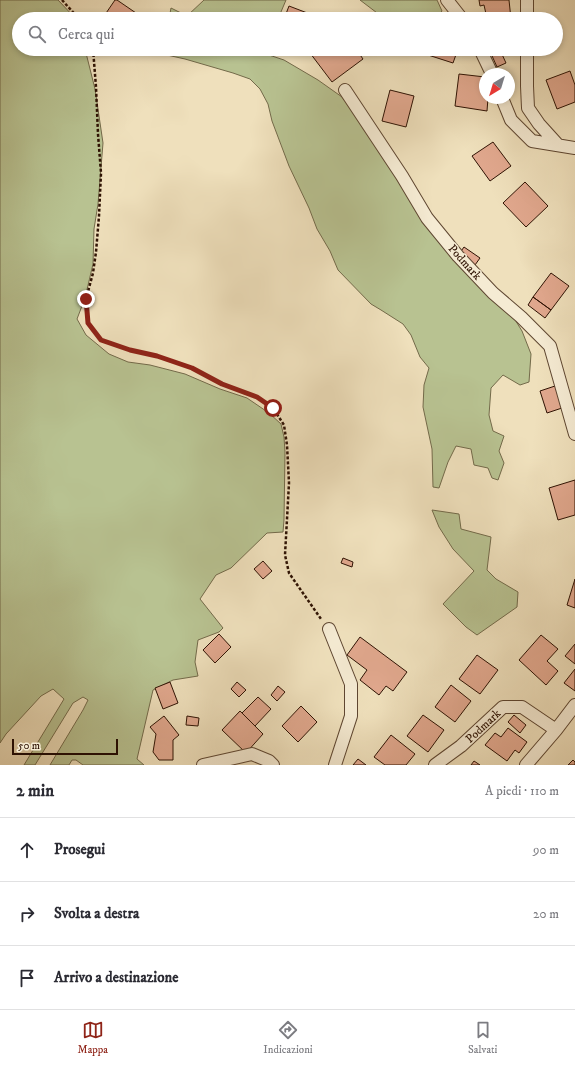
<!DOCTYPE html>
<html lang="it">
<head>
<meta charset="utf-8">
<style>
  :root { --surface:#fff; --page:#f7f7f7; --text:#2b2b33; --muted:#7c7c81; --line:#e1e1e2; --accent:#8f2418 }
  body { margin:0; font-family:"IM FELL DW Pica",serif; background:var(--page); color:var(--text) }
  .compass { position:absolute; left:479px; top:68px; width:36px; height:36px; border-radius:50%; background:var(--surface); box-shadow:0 2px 6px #0003; rotate:218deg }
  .scale { position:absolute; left:12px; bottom:10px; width:106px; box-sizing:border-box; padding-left:4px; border:2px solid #2e1203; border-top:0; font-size:11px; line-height:14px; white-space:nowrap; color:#2e1203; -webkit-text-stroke:3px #f5ebd3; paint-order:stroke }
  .stop { position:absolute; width:12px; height:12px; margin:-9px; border:3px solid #8f2418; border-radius:50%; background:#fff }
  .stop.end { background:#8f2418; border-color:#fff; box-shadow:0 1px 4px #0008 }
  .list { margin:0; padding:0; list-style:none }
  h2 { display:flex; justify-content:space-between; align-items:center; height:52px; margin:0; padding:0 16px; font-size:17px }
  h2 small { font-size:13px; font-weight:400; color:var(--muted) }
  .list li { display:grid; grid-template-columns:26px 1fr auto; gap:12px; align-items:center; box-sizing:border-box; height:64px; padding:0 16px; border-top:1px solid var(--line) }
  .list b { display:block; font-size:15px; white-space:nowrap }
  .list em { font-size:13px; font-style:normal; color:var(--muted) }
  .icon { flex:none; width:22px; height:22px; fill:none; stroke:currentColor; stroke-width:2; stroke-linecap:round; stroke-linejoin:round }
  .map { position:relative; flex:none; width:575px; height:765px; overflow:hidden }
  .search { position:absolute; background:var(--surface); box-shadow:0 2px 6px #0003; left:12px; right:12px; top:12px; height:44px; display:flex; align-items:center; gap:10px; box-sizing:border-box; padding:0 14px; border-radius:22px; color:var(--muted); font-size:15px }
  .sheet { height:244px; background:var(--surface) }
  nav { display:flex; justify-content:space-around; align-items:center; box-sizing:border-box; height:56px; border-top:1px solid var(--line); background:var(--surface); font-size:11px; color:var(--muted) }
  nav a { display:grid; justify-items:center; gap:2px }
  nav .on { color:var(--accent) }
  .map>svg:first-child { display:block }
</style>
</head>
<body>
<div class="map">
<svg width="575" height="765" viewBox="0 0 575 765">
  <rect width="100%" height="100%" fill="#efe0bc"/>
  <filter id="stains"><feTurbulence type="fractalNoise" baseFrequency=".005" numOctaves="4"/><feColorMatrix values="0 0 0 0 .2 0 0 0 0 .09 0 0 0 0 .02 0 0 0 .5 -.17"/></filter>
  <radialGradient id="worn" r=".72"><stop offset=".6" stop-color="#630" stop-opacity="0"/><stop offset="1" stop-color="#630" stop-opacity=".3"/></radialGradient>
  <path fill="#b8c291" stroke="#736a4a" d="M0 0H58L76 19H19V49H85L95 89 103 143 98 204 94 229 93 264 85 298 77 319 86 335 109 354 128 362 150 365 185 374 220 389 247 398 269 413 281 424 284 437 285 452 284 520 283 532 267 533 231 568 216 575 200 599 223 628 219 632 198 640 195 662 198 676 173 680 153 690 137 759 144 765H83L76 760H72L69 765H50L83 710 88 700 83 697 73 703 35 765H24L64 699 53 689 41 696 6 734 0 743Z
    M204 0H286L278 19H169L171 8 187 16Z
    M360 0H437L442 11 435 19H385Z
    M140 49H251L284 60 318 80 342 97 368 129 390 165 509 310 522 331 531 354 529 382 520 385 503 375 491 388 489 415 493 431 504 436 499 451 504 463 498 480 492 478 488 468 474 465 471 449 456 446 448 462 439 488 433 487 432 449 423 407 424 385 429 368 420 357 411 335 403 324 381 310 371 304 338 270 330 251 317 229 309 208 289 166 272 121 268 104 260 89 250 79 233 73 185 59Z
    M432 510 459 514 461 529 491 537 487 570 496 579 518 592 517 607 477 635 466 627 443 604 474 571 453 549 439 527Z"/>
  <path fill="#e1a88e" stroke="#2e1203" d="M115 0H117L136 13 132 19H102Z
    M479 0H509L511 19H484V14H486L484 5 480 6Z
    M289 6 323 19H284Z
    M307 49H356L363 59 332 82Z
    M427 49H458L453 63 425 54Z
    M489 49H509L500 50 506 63 497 67Z
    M570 71 575 85V102L557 109 546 80Z
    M459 74 485 77V98H488L487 111 455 106Z
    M390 90 414 96 406 127 382 121Z
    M493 142 511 166 490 181 472 156Z
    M525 182 548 206 526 227 503 203Z
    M464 247 480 258 475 265 459 254Z
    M551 273 569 286 551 310 533 297Z
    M533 297 551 310 545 318 528 305Z
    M555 386 562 408 547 413 540 391Z
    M575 480V515L558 520 549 488Z
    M343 558 353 562 352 567 341 563Z
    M263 561 272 571 263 579 254 569Z
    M575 579V608L567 605Z
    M219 634 231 647 215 663 203 650Z
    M541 635 558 649 547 661 558 671 546 685 519 660Z
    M360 637 407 672 393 691 386 686 379 695 360 680 367 670 347 655Z
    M575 644V664L565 656Z
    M477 655 498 670 480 694 459 679Z
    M575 669V691L564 683Z
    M170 682 178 703 163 709 155 688Z
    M237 682 246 690 239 697 231 689Z
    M451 685 471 701 455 722 435 707Z
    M278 686 285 692 277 701 271 695Z
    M258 697 271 709 255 726 242 713Z
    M301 706 317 722 298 742 282 726Z
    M240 711 263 734 246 753 222 730Z
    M423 715 444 730 428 752 407 736Z
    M514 715 526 725 520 733 508 722Z
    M164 716 179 735 173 740V760H159L153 752 156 734 150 727Z
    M187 716 199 718 198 726 186 725Z
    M508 728 527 742 519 753 515 750 507 761 485 745 495 733 501 737Z
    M391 735 415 754 406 765H385L374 757Z
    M358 759 366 765H353Z
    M573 760 575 762V765H568Z
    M474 761 480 765H471Z"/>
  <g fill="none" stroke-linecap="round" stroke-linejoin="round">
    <defs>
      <path id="minor" d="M447 0 462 19
        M527 0V19
        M480 49 492 74
        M527 49V86L528 108 539 124 558 145
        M345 90 402 176 427 218 458 256 493 293 521 317 550 346 575 434
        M502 98 511 120 532 141 575 148
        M329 629 351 684V716L335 765
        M556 730 575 705
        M203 765 252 754 269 761 273 765
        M435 765 461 746 503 707H522L556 730 526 765"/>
    </defs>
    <use href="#minor" stroke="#5e4631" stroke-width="14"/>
    <path stroke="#2e1203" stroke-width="2.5" stroke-dasharray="3 2" stroke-linecap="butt" d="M62 0 79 19
      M93 49 96 87 98 134 101 173 99 216 96 252 93 273 86 299 88 323 101 340 130 350 157 356 192 368 223 384 257 397 273 408 284 425 287 445 289 483 285 555 289 573 321 619"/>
    <use href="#minor" stroke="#f5ebd3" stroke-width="12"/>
  </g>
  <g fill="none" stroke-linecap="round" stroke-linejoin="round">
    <path stroke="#8f2418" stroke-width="5" d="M86 299 88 323 101 340 130 350 157 356 192 368 222 384 257 397 273 408"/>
  </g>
  <g text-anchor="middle" stroke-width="3" stroke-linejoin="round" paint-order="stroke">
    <g font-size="12" fill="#2e1203" stroke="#f5ebd3">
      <text transform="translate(465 262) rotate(48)" y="4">Podmark</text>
      <text transform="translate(483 726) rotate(-43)" y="4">Podmark</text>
    </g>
  </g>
  <rect width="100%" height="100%" filter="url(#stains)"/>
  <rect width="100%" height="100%" fill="url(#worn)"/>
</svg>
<svg class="compass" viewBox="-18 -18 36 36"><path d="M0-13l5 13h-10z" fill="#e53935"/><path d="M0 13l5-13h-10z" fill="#7c7c81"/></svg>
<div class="scale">50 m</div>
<div class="stop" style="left:273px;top:408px"></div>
<div class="stop end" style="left:86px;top:299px"></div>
<div class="search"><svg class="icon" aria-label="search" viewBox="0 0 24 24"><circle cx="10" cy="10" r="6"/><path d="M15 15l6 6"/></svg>Cerca qui</div>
</div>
<section class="sheet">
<h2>2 min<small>A piedi · 110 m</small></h2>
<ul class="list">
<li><svg class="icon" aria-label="ahead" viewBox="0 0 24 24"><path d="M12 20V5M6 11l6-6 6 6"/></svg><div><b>Prosegui</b></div><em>90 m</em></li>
<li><svg class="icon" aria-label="right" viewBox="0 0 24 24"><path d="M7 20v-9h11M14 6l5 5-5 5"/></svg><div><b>Svolta a destra</b></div><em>20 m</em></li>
<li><svg class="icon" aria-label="arrive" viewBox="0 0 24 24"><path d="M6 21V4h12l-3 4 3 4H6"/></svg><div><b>Arrivo a destinazione</b></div></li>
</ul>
</section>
<nav>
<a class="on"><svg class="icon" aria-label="map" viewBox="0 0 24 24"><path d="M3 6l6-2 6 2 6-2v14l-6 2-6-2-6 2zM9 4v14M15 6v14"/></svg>Mappa</a>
<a><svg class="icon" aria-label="directions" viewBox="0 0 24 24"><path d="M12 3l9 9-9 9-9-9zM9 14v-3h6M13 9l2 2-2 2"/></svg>Indicazioni</a>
<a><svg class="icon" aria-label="saved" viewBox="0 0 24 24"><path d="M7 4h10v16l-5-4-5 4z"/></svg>Salvati</a>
</nav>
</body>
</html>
